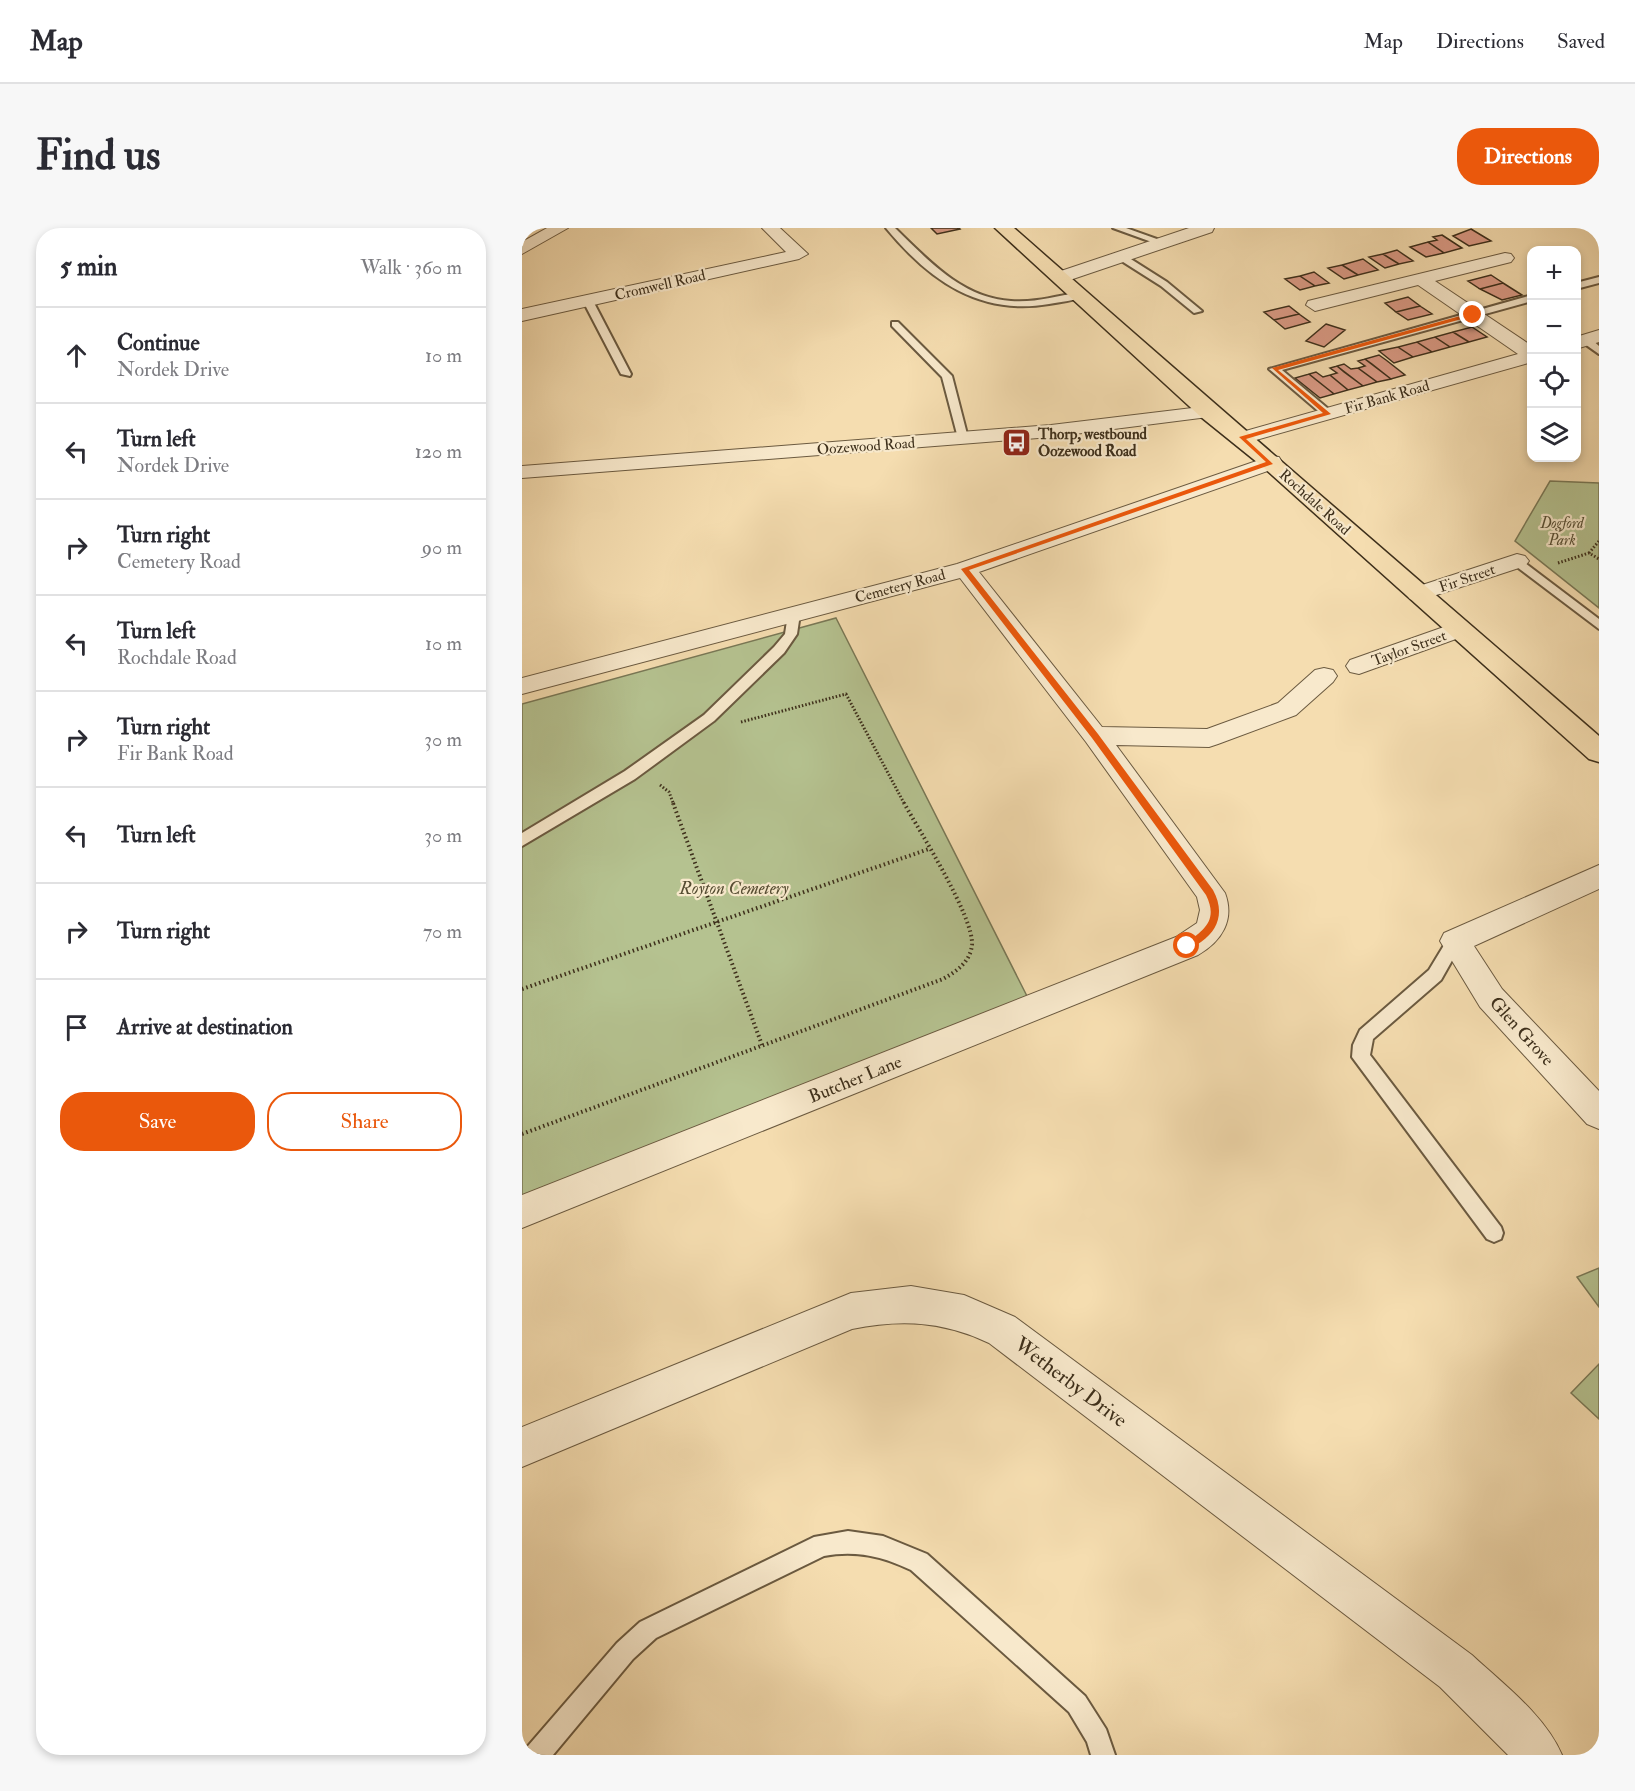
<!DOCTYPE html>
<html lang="en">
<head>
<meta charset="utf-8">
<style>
  :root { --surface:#fff; --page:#f7f7f7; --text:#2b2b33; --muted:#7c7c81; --line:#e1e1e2; --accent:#ea580c }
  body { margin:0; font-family:"IM FELL Double Pica",serif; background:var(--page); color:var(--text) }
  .controls { position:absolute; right:18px; top:18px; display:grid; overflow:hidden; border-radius:12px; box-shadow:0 3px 9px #0003 }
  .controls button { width:54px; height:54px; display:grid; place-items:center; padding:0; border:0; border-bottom:2px solid var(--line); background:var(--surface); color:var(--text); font:30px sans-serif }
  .stop { position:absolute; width:18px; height:18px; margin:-14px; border:4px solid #ea580c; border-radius:50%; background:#fff }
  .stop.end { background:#ea580c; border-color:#fff; box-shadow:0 2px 6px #0008 }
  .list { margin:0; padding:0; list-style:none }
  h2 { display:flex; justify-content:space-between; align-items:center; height:78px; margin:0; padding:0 24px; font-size:26px }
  h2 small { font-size:20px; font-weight:400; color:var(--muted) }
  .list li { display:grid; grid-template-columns:39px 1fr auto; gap:18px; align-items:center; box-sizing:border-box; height:96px; padding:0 24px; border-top:2px solid var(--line) }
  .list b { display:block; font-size:22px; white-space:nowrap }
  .list p { margin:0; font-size:20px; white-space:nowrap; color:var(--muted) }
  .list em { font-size:20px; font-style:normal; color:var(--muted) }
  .actions { display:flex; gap:12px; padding:18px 24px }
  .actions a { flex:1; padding:14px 0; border:2px solid var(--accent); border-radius:24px; text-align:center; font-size:21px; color:var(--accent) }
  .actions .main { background:var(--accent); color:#fff }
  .icon { flex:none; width:33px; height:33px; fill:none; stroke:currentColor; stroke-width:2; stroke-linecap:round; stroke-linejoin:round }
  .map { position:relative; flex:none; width:1077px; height:1527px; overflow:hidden; border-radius:24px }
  header { display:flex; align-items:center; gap:36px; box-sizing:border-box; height:84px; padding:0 30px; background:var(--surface); border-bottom:2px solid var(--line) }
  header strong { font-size:28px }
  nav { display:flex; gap:33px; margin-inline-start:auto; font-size:21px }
  .intro { display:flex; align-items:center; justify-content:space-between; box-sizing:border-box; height:144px; padding:0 36px }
  h1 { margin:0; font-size:42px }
  .button { padding:15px 27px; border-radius:24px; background:var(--accent); color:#fff; font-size:21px; font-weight:700 }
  main { display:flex; gap:36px; padding:0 36px }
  aside { flex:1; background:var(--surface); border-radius:24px; box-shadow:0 3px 9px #0003 }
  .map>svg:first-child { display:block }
</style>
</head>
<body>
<header>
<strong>Map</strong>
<nav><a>Map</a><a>Directions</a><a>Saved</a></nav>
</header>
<div class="intro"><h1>Find us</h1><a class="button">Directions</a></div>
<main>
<aside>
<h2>5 min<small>Walk · 360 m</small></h2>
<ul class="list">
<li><svg class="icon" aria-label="ahead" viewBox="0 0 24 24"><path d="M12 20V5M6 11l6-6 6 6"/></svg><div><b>Continue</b><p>Nordek Drive</p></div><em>10 m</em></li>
<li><svg class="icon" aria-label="left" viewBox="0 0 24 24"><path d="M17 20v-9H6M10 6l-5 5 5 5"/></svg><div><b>Turn left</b><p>Nordek Drive</p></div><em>120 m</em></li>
<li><svg class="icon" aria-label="right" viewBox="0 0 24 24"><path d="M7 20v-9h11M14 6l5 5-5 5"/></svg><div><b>Turn right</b><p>Cemetery Road</p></div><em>90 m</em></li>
<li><svg class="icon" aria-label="left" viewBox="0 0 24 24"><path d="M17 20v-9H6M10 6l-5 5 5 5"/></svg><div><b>Turn left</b><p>Rochdale Road</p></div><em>10 m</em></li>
<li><svg class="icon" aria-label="right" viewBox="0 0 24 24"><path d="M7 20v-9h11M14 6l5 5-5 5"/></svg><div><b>Turn right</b><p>Fir Bank Road</p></div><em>30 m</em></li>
<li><svg class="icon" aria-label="left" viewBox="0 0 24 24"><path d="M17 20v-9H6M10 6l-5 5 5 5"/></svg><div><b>Turn left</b></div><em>30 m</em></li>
<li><svg class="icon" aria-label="right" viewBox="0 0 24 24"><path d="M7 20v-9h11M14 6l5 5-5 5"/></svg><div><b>Turn right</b></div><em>70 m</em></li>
<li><svg class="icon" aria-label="arrive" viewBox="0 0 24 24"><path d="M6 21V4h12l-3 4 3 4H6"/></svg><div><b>Arrive at destination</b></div></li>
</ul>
<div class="actions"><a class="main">Save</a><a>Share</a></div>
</aside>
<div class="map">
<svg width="1077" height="1527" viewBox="0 0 1077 1527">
  <rect width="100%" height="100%" fill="#f5ddb0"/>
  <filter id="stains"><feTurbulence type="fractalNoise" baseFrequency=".00333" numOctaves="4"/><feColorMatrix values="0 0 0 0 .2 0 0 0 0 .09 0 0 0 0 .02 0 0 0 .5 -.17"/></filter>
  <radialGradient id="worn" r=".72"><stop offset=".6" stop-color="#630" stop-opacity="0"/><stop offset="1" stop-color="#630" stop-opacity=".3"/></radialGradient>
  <path fill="#b5c290" stroke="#797856" stroke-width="1.5" d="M1028 253 1077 255V380L993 313Z
    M314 390 508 774 0 972V476Z
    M1077 1040V1079L1055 1049Z
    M1077 1136V1191L1049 1165Z"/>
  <path fill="#da9a85" stroke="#3d2f1b" stroke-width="1.5" d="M409 0H437L438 1 415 6Z
    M949 1 969 13 947 18 931 8Z
    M920 7 940 20 922 25 906 14 915 12 911 9Z
    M906 14 922 25 904 29 888 19Z
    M875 22 891 33 877 36 861 26Z
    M861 26 877 36 863 40 847 29Z
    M841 31 856 42 836 47 820 37Z
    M820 37 836 47 822 51 806 40Z
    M792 44 807 55 793 58 778 48Z
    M969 47 981 55 958 61 946 53Z
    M778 48 793 58 778 62 763 51Z
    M981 55 1000 67 980 72 958 61Z
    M886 69 898 78 874 84 863 75Z
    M767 78 777 86 752 92 742 84Z
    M898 78 910 86 886 92 874 84Z
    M777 86 788 94 763 101 752 92Z
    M804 96 823 102 802 119 784 113Z
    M950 99 965 109 947 114 931 104Z
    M931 104 947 114 928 119 913 109Z
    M913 109 928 119 910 124 895 114Z
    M895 114 910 124 891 129 876 119Z
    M876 119 891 129 872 135 857 123Z
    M857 127 864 132 883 147 869 151 843 131Z
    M843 131 850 136 869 151 855 154 836 140 843 138 836 133Z
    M822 136 829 141 836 140 855 154 841 158 815 138Z
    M815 138 822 144 841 158 826 162 808 147 815 145 808 140Z
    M794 144 801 149 808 147 826 162 812 166 787 146Z
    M787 146 793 151 812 166 798 170 773 150Z"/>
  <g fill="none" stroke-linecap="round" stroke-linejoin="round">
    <defs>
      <path id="service" d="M364 0H373C406 32 440 70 489 73 512 75 535 68 558 64L563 67C554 73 538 74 527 76 457 88 407 52 364 0Z
        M591 0H604L646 15 638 17Z
        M598 28H604L645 54 680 83 672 85 639 58 598 32Z
        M1077 49V55L1054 61V55Z
        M1010 67V73L760 142 810 184V188H802L747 141Z
        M63 71 71 73 109 146 108 148 99 146 61 73Z
        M370 94H376L430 148 446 210 445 212 436 210 420 149 370 98Z
        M1060 110H1068L1077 118V126L1060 114Z
        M995 329 1077 391V401L991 336 989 333Z
        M272 382 278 386 275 406 262 425 192 493 113 551 0 618V605L103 543 182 487 252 419 263 406 266 386Z
        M933 707 941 713 919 752 851 811 848 827 979 999 981 1005 979 1011 972 1014 965 1011 830 829 831 817 838 802 907 742 927 709Z
        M326 1303 361 1308 405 1326 563 1468 584 1501 593 1527H569L565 1514 547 1484 389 1342C360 1328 333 1322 302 1328L134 1410 111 1431 31 1527H3L6 1518 95 1415 118 1394 292 1309Z"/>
      <path id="minor" d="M25 0H46L0 26V14Z
        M240 0H258L286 26 277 31 0 93V81L264 24Z
        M667 0H692L690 4 545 53 539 54 530 49 533 45Z
        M983 25 989 26 992 30 989 34 913 53 1010 118V134L727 214H713L710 210 713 206 996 126 896 57 793 83 784 77 786 73Z
        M1077 102V114L1054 121V109Z
        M687 178 694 180 697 184 694 188 529 209 0 250V238L529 197Z
        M749 228 757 229 760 234 757 239 457 344 580 499 685 501 756 475 793 442 802 440 811 442 815 448 811 454 774 487 696 516 687 519 594 517 703 665C713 692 700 713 676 727L0 1000V967L654 709 675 695 678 682 675 669 564 514 438 350 0 466V450L435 336Z
        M995 326 1003 328 1007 333 1003 338 896 373 888 371 884 366 888 361Z
        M936 394 945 397 948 402 945 407 837 446 828 444 824 438 828 432Z
        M1077 637V661L952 718 980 761 1077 863V901L1065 896 958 779 918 713 922 705Z
        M389 1058 442 1067 493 1089 950 1427C981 1456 1023 1487 1040 1527H986L918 1459 467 1115C421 1093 379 1091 330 1101L0 1239V1199L329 1065Z"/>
      <path id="primary" d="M473 0H492C686 171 882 339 1077 508V534L1067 531 741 239 679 189Z"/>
    </defs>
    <use href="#service" stroke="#6b5a40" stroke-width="4"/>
    <use href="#minor" stroke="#6b5a40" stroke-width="2"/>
    <use href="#primary" stroke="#3d2f1b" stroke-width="3"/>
    <path stroke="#3d2f1b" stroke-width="3" stroke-dasharray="1.5 2" stroke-linecap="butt" d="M1067 325 1077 313
      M1036 335 1067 325 1077 331
      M219 494 324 466 383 577
      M138 557 147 564 152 577"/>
    <path stroke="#3d2f1b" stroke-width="4" stroke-dasharray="1.5 3" stroke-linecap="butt" d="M151 575 240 817
      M0 761 407 621
      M0 906 421 751C435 743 448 734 450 717 452 689 398 604 382 575"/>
    <use href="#service" fill="#f8e9cc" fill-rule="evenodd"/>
    <use href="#minor" fill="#f8e9cc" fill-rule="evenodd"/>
    <use href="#primary" fill="#f5ddb0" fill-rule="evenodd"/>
  </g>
  <path fill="#ea580c" d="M949 85 954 87 756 142 809 186 724 211 751 236 447 342 576 506 691 662C702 682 698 701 679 714 673 718 669 722 662 721V716C681 703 697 693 684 667L570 510 439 341 744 234 717 209 801 185 750 140Z"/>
  <defs>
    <symbol id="bus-square" viewBox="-11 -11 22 22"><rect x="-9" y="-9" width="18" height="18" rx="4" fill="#8f2418" stroke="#f8e9cc"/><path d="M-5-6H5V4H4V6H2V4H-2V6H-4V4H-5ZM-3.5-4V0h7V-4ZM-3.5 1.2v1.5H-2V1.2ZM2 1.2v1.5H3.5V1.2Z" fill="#fff"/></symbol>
  </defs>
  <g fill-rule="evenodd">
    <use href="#bus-square" x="478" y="198" width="33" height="33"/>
  </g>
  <g text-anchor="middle" stroke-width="4.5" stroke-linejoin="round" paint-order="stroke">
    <g font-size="15" fill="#3d2f1b" stroke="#f8e9cc">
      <text transform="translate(138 57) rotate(-13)" y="5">Cromwell Road</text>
      <text transform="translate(865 169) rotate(-16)" y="5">Fir Bank Road</text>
      <text transform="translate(344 218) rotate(-4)" y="5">Oozewood Road</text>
      <text transform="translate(793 274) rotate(42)" y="5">Rochdale Road</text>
      <text transform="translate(945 350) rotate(-19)" y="5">Fir Street</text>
      <text transform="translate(378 358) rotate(-15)" y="5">Cemetery Road</text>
      <text transform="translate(887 420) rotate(-20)" y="5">Taylor Street</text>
    </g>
    <g font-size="15" font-weight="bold" fill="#3d2f1b" stroke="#f8e9cc" text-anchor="start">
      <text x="516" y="211">Thorp, westbound<tspan x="516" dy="17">Oozewood Road</tspan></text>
    </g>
    <g font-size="15" font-style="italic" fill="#554c32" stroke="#f8e9cc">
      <text x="1040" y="300">Dogford<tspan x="1040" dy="17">Park</tspan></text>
    </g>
    <g font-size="18" font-style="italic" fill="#554c32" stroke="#f8e9cc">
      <text x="212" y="666">Royton Cemetery</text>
    </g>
    <g font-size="18" fill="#3d2f1b" stroke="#f8e9cc">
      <text transform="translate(1000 803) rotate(48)" y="6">Glen Grove</text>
      <text transform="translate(333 851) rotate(-22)" y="6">Butcher Lane</text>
    </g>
    <g font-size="21" fill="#3d2f1b" stroke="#f8e9cc">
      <text transform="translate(549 1154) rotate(37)" y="7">Wetherby Drive</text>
    </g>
  </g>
  <rect width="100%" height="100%" filter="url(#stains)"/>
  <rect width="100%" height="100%" fill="url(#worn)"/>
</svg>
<div class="controls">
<button>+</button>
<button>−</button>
<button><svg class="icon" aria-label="locate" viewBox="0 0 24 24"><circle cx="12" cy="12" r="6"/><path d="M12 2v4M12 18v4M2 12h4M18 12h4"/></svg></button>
<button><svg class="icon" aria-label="layers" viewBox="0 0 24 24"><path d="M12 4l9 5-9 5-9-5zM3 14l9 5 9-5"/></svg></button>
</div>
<div class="stop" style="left:665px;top:718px"></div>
<div class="stop end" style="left:951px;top:87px"></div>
</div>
</main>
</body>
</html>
